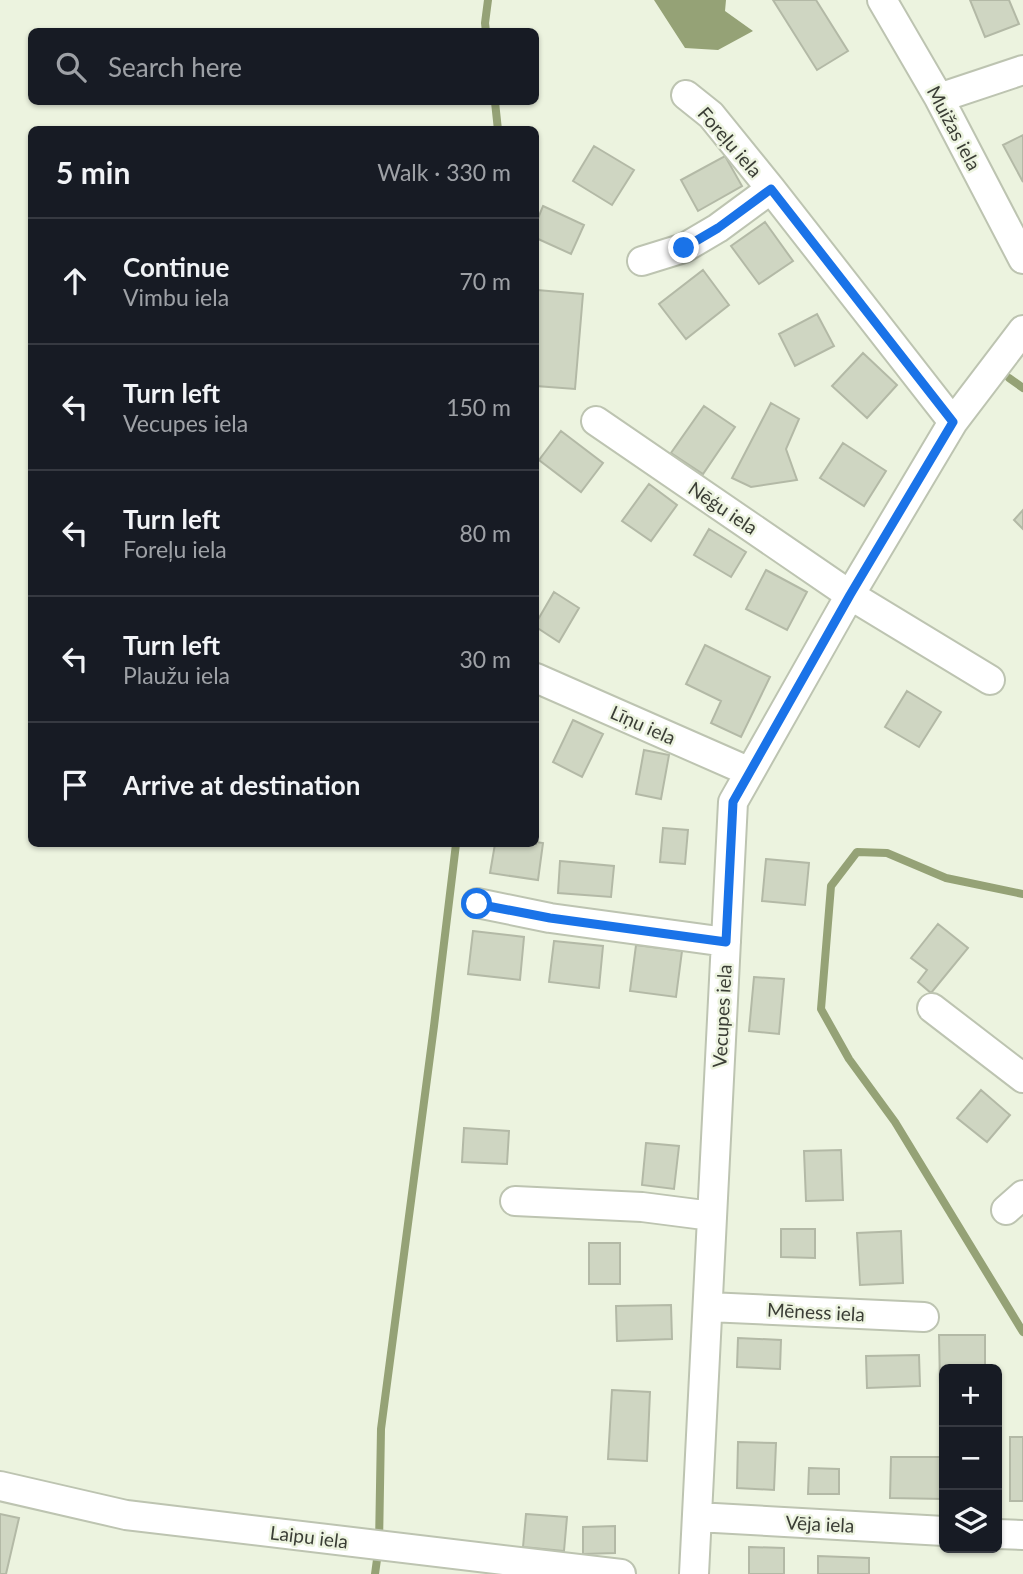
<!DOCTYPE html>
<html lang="en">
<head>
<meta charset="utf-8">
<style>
  :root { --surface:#171b24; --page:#242831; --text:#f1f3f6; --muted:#9ea1a6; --line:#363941 }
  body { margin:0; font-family:Lato,sans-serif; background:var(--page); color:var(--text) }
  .controls { position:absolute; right:21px; bottom:21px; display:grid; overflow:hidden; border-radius:10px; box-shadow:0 2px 5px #0004 }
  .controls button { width:63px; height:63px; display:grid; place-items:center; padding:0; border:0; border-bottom:2px solid var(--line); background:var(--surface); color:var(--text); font:35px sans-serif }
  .stop { position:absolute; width:21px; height:21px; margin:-16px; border:5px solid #1a73e8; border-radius:50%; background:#fff }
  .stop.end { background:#1a73e8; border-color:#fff; box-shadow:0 2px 7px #0008 }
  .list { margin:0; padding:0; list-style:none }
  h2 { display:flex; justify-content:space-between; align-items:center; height:91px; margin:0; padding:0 28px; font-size:30px }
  h2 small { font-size:23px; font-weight:400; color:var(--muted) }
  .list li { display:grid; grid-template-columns:46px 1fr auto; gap:21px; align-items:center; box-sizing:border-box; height:126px; padding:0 28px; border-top:2px solid var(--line) }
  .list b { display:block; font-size:26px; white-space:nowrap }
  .list p { margin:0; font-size:23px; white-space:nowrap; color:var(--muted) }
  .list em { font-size:23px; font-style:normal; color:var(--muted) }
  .icon { flex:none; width:38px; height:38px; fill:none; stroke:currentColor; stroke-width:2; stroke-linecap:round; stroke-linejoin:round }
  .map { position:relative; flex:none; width:1023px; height:1574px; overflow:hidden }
  .search { position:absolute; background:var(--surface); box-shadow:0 2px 5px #0004; left:28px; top:28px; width:511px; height:77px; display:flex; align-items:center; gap:18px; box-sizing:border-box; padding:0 24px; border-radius:10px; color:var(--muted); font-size:26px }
  .panel { position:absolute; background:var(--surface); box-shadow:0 2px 5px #0004; left:28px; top:126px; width:511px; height:721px; border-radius:10px }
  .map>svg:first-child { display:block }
</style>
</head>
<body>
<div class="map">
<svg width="1023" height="1574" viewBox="0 0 1023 1574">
  <rect width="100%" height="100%" fill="#ecf3df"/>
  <path fill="#95a276" d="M654 0H726L725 11 753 31 718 50 685 48Z"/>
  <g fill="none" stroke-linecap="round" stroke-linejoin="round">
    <path stroke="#95a276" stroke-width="8" d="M486 32 485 23 488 0
      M495 102 498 130
      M1009 378 1023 388
      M1023 894 946 878 887 853 857 852 831 886 821 1009 849 1059 895 1122 1023 1332
      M375 1574 379 1545 381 1429 434 1026 456 844"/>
  </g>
  <path fill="#cfd6c2" stroke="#b3b9a6" stroke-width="2" d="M773 0H816L848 51 817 70Z
    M970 0H1009L1019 24 985 37Z
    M1023 135V182L1003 145Z
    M594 146 634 170 612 205 573 181Z
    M725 156 742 186 698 211 681 180Z
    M543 206 584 225 571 254 536 238V223Z
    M765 222 793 261 759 284 731 246Z
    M703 270 729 305 686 339 659 304Z
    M537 290 583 294 575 389 536 386V307Z
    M817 314 834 346 795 366 779 334Z
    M863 353 897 385 867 418 832 386Z
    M771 403 799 419 786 449 797 480 751 487 732 478Z
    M704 406 735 427 703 474 671 453Z
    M561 431 603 463 581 492 539 460Z
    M843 443 886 471 864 506 820 478Z
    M649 484 677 505 651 541 622 521Z
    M1023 510V529L1014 520Z
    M709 529 746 552 731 577 694 555Z
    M766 570 807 592 787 630 746 609Z
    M554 592 579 608 559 642 536 627V623Z
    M705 645 770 677 741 737 711 723 721 701 686 684Z
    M907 691 941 712 919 747 885 727Z
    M573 720 603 734 582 777 553 762Z
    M644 750 669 755 661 799 636 794Z
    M663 828 688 830 685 864 660 862Z
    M536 842 543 843 538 880 490 873 495 844H536Z
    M766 859 809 863 805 905 762 901Z
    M560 861 614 866 611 897 558 893Z
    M938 924 968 948 931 993 918 982 927 970 911 958Z
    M473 931 524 937 520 980 468 974Z
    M554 941 603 946 599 988 549 982Z
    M636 945 682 951 676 997 630 991Z
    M754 977 784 979 779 1034 749 1031Z
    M981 1090 1010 1115 987 1142 957 1118Z
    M464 1128 509 1131 507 1164 462 1162Z
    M646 1143 679 1146 674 1189 642 1185Z
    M841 1150 843 1200 806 1201 804 1151Z
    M781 1229H815V1258L781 1257Z
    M901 1231 903 1283 860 1285 857 1233Z
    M589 1243H620V1284H589Z
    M671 1305 672 1339 617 1341 616 1306Z
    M939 1335H985V1369H944V1384H940Z
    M738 1338 781 1340 780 1369 737 1367Z
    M919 1355 920 1386 867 1388 866 1356Z
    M612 1390 650 1392 647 1461 608 1459Z
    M1010 1437H1023V1501H1010Z
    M738 1442 776 1443 774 1490 737 1488Z
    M891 1457H944V1499L890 1498Z
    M809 1468 839 1469V1494H808Z
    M0 1514 19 1518 6 1574H0Z
    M526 1514 567 1517 564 1551 523 1547Z
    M615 1526V1553L583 1554V1527Z
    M749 1547 784 1548V1574H749Z
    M818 1556 869 1558V1574H818Z"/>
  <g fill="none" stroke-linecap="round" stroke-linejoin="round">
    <defs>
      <path id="street" d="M882 0 939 98 1023 259
        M686 95 711 115 771 189 953 422
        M939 98 1023 70
        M642 261 684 248 718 228 771 189
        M596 421 850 595 990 680
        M536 678 750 772
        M477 903 550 918 726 942
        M932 1008 1023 1078
        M515 1201 642 1207 712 1216
        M1006 1210 1023 1195
        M708 1307 924 1317
        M0 1486 126 1515 621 1574
        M697 1517 944 1531
        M997 1534 1023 1535
        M694 1574 733 802 850 595 953 422 1023 330"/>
    </defs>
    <use href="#street" stroke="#bdc4b1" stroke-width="32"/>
    <use href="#street" stroke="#fff" stroke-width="28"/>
  </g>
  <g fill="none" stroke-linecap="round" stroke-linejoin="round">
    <path stroke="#1a73e8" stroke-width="9" d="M477 904 550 918 726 942 733 802 850 595 953 422 771 189 718 228 684 248"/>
  </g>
  <g text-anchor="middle" stroke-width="5" stroke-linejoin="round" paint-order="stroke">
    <g font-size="19" fill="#3a3d35" stroke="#ecf3df">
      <text transform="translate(954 128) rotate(62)" y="7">Muižas iela</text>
      <text transform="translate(730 142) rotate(49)" y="7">Foreļu iela</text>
      <text transform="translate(723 508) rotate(34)" y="7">Nēģu iela</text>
      <text transform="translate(643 725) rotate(24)" y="7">Līņu iela</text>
      <text transform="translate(722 1016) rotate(-87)" y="7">Vecupes iela</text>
      <text transform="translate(816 1312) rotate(3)" y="7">Mēness iela</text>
      <text transform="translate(820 1524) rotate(3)" y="7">Vēja iela</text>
      <text transform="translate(309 1537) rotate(7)" y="7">Laipu iela</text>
    </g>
  </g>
</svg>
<div class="controls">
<button>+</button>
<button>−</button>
<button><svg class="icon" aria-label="layers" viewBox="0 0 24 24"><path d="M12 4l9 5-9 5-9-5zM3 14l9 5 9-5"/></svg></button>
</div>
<div class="stop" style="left:477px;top:904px"></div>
<div class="stop end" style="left:684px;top:248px"></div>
<div class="search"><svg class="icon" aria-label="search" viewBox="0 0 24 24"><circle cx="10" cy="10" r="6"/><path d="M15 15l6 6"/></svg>Search here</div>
<section class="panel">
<h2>5 min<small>Walk · 330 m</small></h2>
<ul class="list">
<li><svg class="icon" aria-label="ahead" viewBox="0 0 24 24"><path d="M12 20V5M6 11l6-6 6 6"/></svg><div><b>Continue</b><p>Vimbu iela</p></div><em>70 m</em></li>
<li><svg class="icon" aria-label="left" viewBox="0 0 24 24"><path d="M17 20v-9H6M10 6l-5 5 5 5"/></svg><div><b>Turn left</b><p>Vecupes iela</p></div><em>150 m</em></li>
<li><svg class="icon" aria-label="left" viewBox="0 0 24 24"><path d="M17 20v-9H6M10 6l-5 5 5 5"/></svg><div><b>Turn left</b><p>Foreļu iela</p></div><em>80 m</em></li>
<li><svg class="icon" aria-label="left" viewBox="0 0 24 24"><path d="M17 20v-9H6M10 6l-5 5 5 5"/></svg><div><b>Turn left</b><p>Plaužu iela</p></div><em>30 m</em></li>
<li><svg class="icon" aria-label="arrive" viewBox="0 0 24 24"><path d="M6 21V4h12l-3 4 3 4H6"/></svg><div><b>Arrive at destination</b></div></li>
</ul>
</section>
</div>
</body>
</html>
